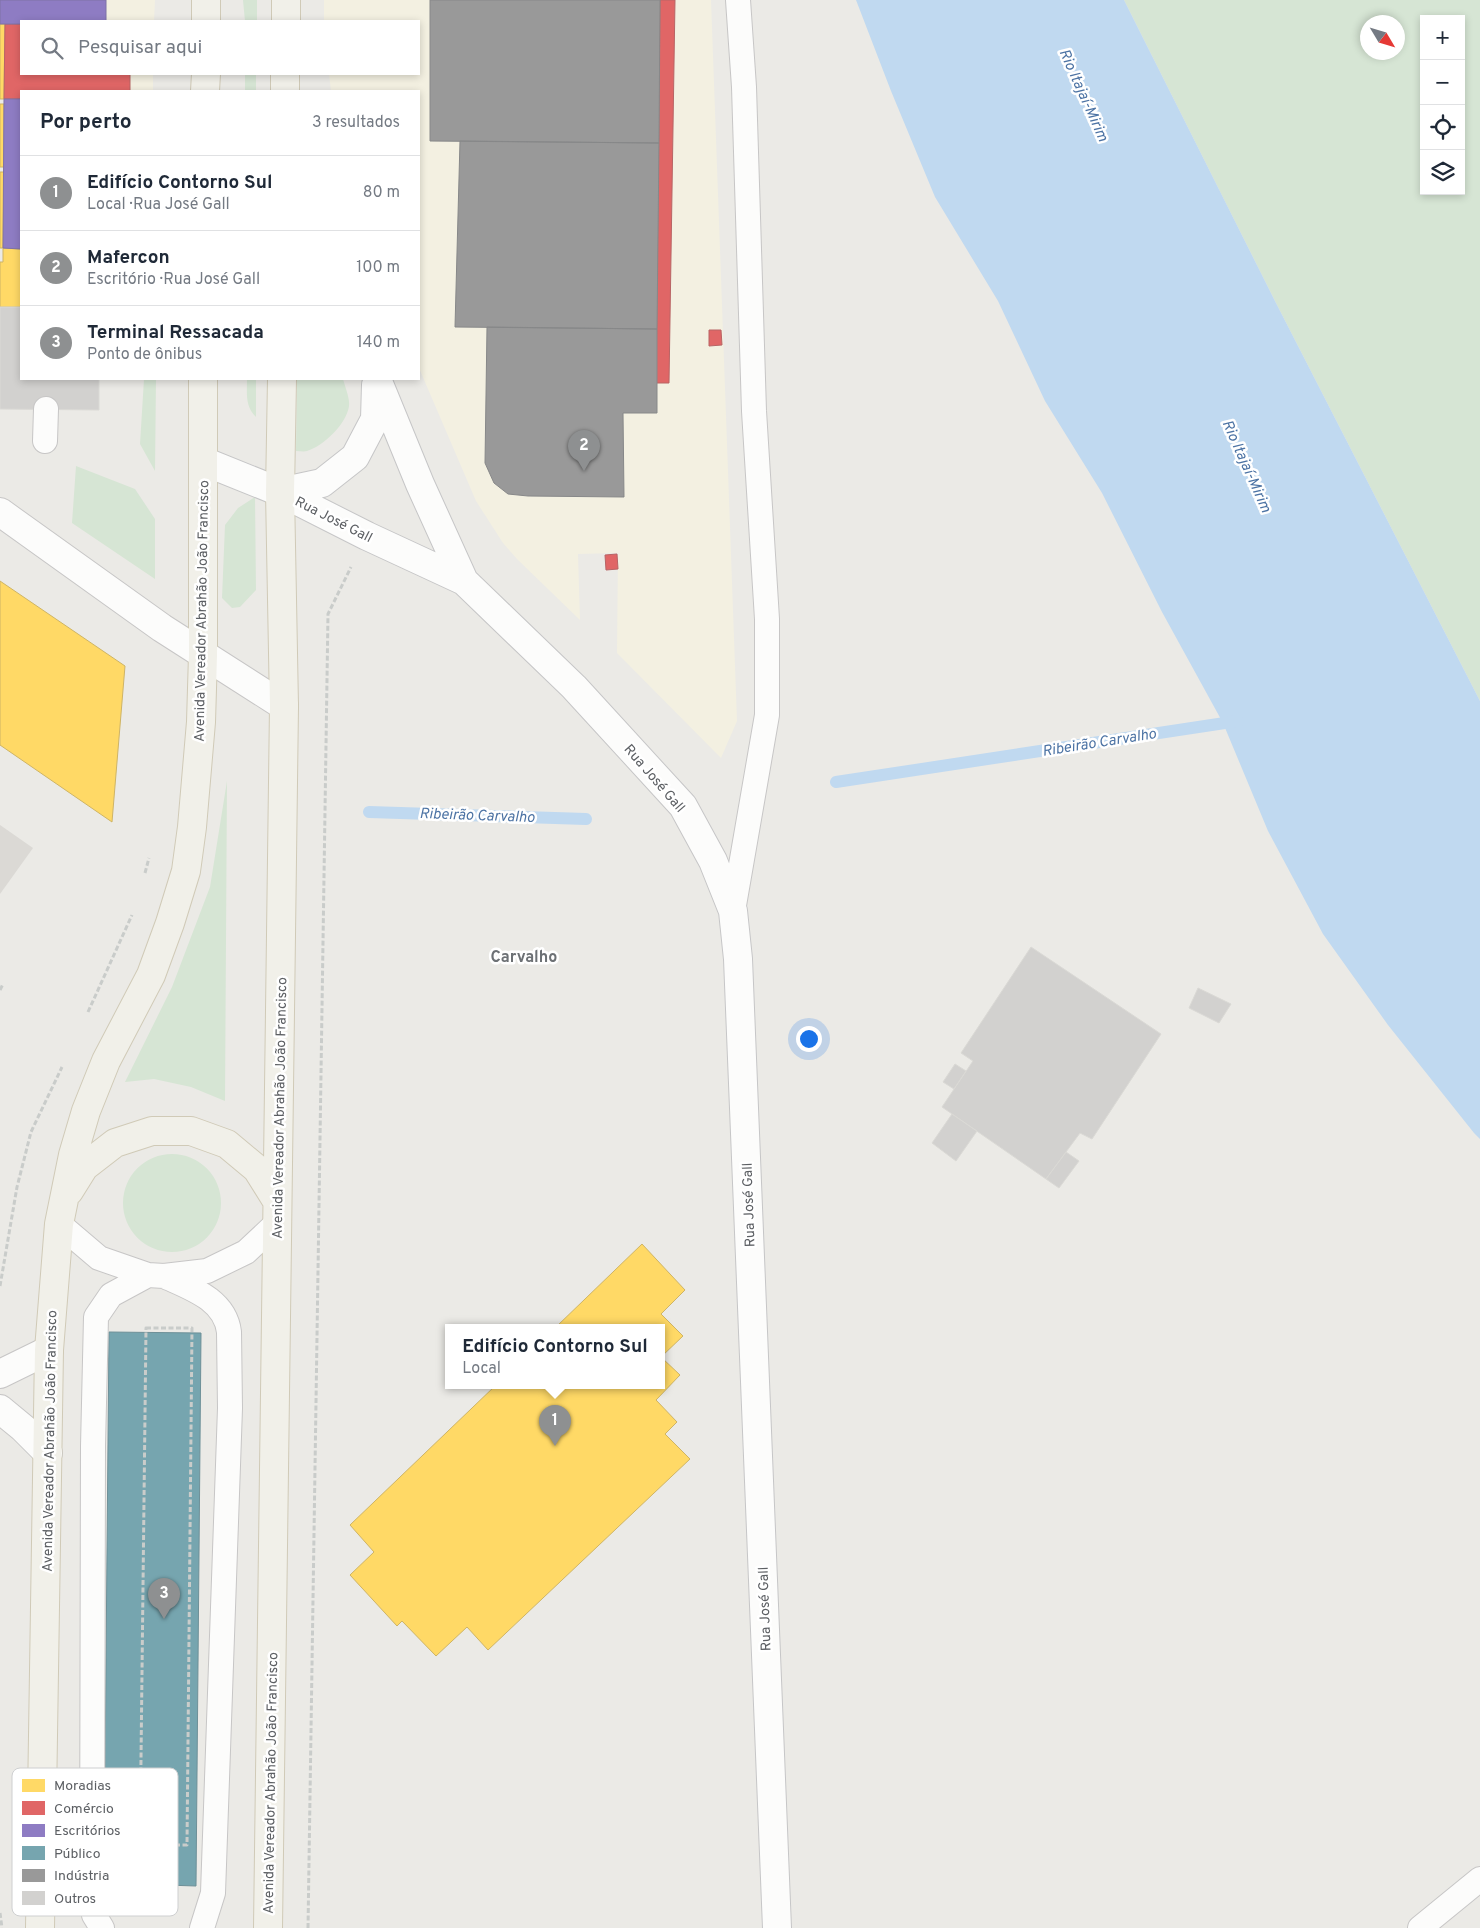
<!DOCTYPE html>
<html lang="pt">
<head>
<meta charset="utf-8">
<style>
  :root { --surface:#fff; --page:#f2f2f3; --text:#1f2937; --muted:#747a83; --line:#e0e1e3; --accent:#8e9091 }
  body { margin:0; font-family:Overpass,sans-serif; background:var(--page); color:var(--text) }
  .controls { position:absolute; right:15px; top:15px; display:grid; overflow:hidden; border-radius:0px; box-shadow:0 2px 8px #0003 }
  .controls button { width:45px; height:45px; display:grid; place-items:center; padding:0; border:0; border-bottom:1px solid var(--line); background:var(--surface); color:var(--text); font:25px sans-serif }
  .compass { position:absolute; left:1360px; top:15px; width:45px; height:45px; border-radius:50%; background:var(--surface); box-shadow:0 2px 8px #0003; rotate:128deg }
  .you { position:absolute; left:808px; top:1038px; width:18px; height:18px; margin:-12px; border:4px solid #fff; border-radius:50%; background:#1a73e8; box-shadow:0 0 0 8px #1a73e833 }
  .badge { display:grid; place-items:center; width:32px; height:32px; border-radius:50%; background:var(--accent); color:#fff; font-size:16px; font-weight:700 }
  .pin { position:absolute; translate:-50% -41px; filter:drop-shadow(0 1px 2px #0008) }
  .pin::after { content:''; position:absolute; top:26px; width:18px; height:15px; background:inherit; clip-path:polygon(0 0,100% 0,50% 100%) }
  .popup { position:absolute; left:445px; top:1324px; width:220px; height:65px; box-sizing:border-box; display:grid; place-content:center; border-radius:0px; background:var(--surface); filter:drop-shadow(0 1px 4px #0005); font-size:16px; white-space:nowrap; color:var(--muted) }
  .popup b { font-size:19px; color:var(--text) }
  .popup::after { content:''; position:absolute; left:50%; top:100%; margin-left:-10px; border:10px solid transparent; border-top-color:var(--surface) }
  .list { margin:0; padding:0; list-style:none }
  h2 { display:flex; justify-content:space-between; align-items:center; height:65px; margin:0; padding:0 20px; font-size:21px }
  h2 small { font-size:16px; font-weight:400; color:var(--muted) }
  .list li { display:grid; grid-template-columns:32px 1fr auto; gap:15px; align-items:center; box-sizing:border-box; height:75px; padding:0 20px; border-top:1px solid var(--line) }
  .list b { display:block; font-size:19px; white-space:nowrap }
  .list p { margin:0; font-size:16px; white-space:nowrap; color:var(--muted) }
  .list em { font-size:16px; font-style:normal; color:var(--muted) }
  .icon { flex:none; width:28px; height:28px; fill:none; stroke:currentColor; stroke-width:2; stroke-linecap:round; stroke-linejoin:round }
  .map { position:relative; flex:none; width:1480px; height:1928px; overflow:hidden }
  .search { position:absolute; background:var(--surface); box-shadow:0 2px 8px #0003; left:20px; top:20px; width:400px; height:55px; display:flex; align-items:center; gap:12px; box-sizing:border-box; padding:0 18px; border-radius:0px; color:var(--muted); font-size:19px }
  .panel { position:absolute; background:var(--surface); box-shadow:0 2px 8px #0003; left:20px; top:90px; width:400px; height:290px; border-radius:0px }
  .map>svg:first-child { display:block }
</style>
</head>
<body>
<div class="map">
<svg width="1480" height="1928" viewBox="0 0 1480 1928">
  <rect width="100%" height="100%" fill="#ebeae6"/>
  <path fill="#f3f0e1" d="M0 0H155L154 21H21V74H153V91H21V249L3 248 5 24Z
    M324 0H711L737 721 721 758 617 653 618 553 578 554 580 620 517 559 503 543 476 501 419 368V91H331L329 74H419V21H324Z"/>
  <path fill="#dbd9d5" d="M0 825 33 848 0 894Z"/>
  <path fill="#d6e5d4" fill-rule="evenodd" d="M243 0H257V21H245Z
    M1124 0H1480V701L1276 303ZM1424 19H1461V191H1424ZM1368 22H1398V52H1368Z
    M245 74H256V91H245Z
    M144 379H156L155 471 140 444Z
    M247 379H256V417C245 406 247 394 247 379Z
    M297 379H343C345 387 350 398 349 406 347 423 324 446 307 451 304 452 300 451 296 451Z
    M76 466 135 489 155 519V579L72 523Z
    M255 497 256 590 240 607 232 608 222 598 225 525 238 508Z
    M227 781 225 1101 191 1087 154 1079 125 1082 172 987 210 887Z
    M123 1203a49 49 0 1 1 98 0a49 49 0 1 1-98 0Z"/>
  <path fill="#c0d9f0" d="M856 0H1124L1276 303 1480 701V1139L1474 1133 1388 1025 1323 934 1268 831 1223 723 1162 612 1102 493 1045 401 998 301 935 197 891 91Z"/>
  <path fill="#ffd966" stroke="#ceb465" d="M0 24H5L4 99H0Z
    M0 104H4V167H0Z
    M0 172H4L3 248H0Z
    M3 248 21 249V307H0V262H3Z
    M0 581 125 666 112 822 0 745Z
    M642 1244 685 1290 661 1314 683 1336 661 1357V1327H556Z
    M661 1357 680 1375 656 1400 677 1422 665 1434 690 1459 488 1650 467 1627 436 1656 402 1621 397 1626 350 1575 374 1552 350 1525 496 1385H661Z"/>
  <path fill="#e06666" stroke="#b86465" d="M660 0H675L669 383H656Z
    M5 24H21V74H130V91H21V99H4Z
    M709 330H721L722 345 709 346Z
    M617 554 618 569 606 570 605 555Z"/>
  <path fill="#8e7cc3" stroke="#7f73a6" d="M0 0H106V21H21V24H0Z
    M4 99H21V249L3 248Z"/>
  <path fill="#76a5af" stroke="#6e9098" d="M109 1332 201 1333 196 1886 104 1883Z"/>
  <path fill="#999" stroke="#878889" d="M430 0H660L659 143 430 141Z
    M460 141 659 143 657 329 455 327Z
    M487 327 657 329V413H623L624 497 528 496 508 494 494 483 485 463Z"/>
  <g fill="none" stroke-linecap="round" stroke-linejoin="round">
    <path stroke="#c0d9f0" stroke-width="12" d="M836 782 1238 721
      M369 812 586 819"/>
  </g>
  <path fill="#d2d1cf" stroke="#dad9d5" d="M0 307H21V379H99V410L0 409Z
    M1031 947 1161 1034 1092 1139 1080 1133 1046 1179 942 1107 973 1061 961 1053Z
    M1198 988 1231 1004 1219 1023 1189 1008Z
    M955 1064 966 1071 954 1089 943 1082Z
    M952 1114 977 1131 956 1161 932 1143Z
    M1066 1152 1079 1161 1059 1188 1046 1179Z"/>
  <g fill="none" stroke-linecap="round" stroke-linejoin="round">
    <defs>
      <path id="lane" d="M45 441 46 409
        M733 911 767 715V619L754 411 744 87 738 0
        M59 1224 99 1258 148 1275 164 1276 207 1271 246 1252 278 1222
        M164 1276C190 1288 225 1299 229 1332L230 1408 213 1893 202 1928
        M102 1928 94 1915 92 1906 93 1446 96 1317 111 1295 148 1275
        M1420 1928 1480 1879"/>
      <path id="street" d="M0 512 162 628 284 706
        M0 1374 49 1350
        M0 1409 23 1428 48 1453"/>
      <path id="secondary" d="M377 379 420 484 464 581
        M203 461 280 492 367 536 464 581 574 687 683 806 713 861 733 911 738 959 777 1928
        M280 492 322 483 355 457 375 419 376 385"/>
      <path id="primary" d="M206 21V0
        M286 21V0
        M205 91 206 74
        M285 91V74
        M69 1191 84 1167 115 1143 152 1131H191L227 1144 257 1169 277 1201
        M40 1928 49 1350 59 1224 73 1155 86 1111 106 1061 151 975 170 923 186 871 192 827 201 722 203 655V379
        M268 1928 284 706 280 492 282 379"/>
    </defs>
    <use href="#lane" stroke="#c7c6c6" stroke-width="26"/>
    <use href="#street" stroke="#c7c6c6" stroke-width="30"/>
    <use href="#secondary" stroke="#c6c6c7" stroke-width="30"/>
    <use href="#primary" stroke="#d0cab7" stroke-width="30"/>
    <path stroke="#c9ccca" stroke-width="3" stroke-dasharray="5 2.5" stroke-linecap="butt" d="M145 873 149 858
      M0 990 3 984
      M88 1012 132 915
      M0 1286 17 1187 31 1132 62 1067
      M146 1328H192L187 1845H140Z
      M0 1913 2 1928
      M308 1928 328 614 351 567"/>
    <use href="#lane" stroke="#fcfcfb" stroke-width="24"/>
    <use href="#street" stroke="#fcfcfb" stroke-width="28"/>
    <use href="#secondary" stroke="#fcfcfb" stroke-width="28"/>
    <use href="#primary" stroke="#f1f0e9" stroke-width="28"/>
  </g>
  <g text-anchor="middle" stroke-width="5" stroke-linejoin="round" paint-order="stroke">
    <g font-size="14" fill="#5c5f63" stroke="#fff">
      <text transform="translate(334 519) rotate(27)" y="5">Rua José Gall</text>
      <text transform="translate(201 611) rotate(-89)" y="5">Avenida Vereador Abrahão João Francisco</text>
      <text transform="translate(655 778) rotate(49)" y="5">Rua José Gall</text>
      <text transform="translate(279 1108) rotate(-89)" y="5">Avenida Vereador Abrahão João Francisco</text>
      <text transform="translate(748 1205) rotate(-92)" y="5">Rua José Gall</text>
      <text transform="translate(49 1441) rotate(-89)" y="5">Avenida Vereador Abrahão João Francisco</text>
      <text transform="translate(764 1609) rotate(-92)" y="5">Rua José Gall</text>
      <text transform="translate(270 1783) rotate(-89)" y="5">Avenida Vereador Abrahão João Francisco</text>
    </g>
    <g font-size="15" font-style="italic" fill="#4c73a4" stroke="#fff">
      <text transform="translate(1084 95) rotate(66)" y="5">Rio Itajaí-Mirim</text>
      <text transform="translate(1247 466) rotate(66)" y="5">Rio Itajaí-Mirim</text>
      <text transform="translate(1099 742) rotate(-9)" y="5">Ribeirão Carvalho</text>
      <text transform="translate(477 815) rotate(2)" y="5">Ribeirão Carvalho</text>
    </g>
    <g font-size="16" font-weight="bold" fill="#6d7175" stroke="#fff">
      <text x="524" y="962">Carvalho</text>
    </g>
  </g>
  <rect x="12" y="1768" width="166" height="148" rx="8" fill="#fff" stroke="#cecfd0" stroke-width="1"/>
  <rect x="22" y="1779" width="23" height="13" fill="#ffd966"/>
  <rect x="22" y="1801" width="23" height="14" fill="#e06666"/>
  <rect x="22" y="1824" width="23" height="13" fill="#8e7cc3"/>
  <rect x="22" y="1846" width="23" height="14" fill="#76a5af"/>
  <rect x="22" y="1869" width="23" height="13" fill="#999"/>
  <rect x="22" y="1891" width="23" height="14" fill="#d2d1cf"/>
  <g font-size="14" fill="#5c5f63">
    <text x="54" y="1790">Moradias</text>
    <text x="54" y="1813">Comércio</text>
    <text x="54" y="1835">Escritórios</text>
    <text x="54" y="1858">Público</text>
    <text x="54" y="1880">Indústria</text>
    <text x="54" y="1903">Outros</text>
  </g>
</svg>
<div class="controls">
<button>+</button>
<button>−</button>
<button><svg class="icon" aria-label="locate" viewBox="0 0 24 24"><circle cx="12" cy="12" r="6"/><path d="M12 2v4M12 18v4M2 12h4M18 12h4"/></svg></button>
<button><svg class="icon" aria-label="layers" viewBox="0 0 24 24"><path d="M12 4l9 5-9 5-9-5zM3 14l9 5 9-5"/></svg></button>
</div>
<svg class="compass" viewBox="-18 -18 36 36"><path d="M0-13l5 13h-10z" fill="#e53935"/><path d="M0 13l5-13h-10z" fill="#747a83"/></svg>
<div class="you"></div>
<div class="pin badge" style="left:555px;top:1446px">1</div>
<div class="popup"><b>Edifício Contorno Sul</b>Local</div>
<div class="pin badge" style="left:584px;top:471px">2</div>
<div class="pin badge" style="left:164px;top:1619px">3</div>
<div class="search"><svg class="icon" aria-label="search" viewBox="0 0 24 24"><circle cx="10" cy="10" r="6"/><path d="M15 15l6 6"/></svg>Pesquisar aqui</div>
<section class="panel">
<h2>Por perto<small>3 resultados</small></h2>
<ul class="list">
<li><span class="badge">1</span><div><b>Edifício Contorno Sul</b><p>Local · Rua José Gall</p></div><em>80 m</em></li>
<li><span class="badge">2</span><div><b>Mafercon</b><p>Escritório · Rua José Gall</p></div><em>100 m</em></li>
<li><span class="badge">3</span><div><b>Terminal Ressacada</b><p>Ponto de ônibus</p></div><em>140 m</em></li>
</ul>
</section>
</div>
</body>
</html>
